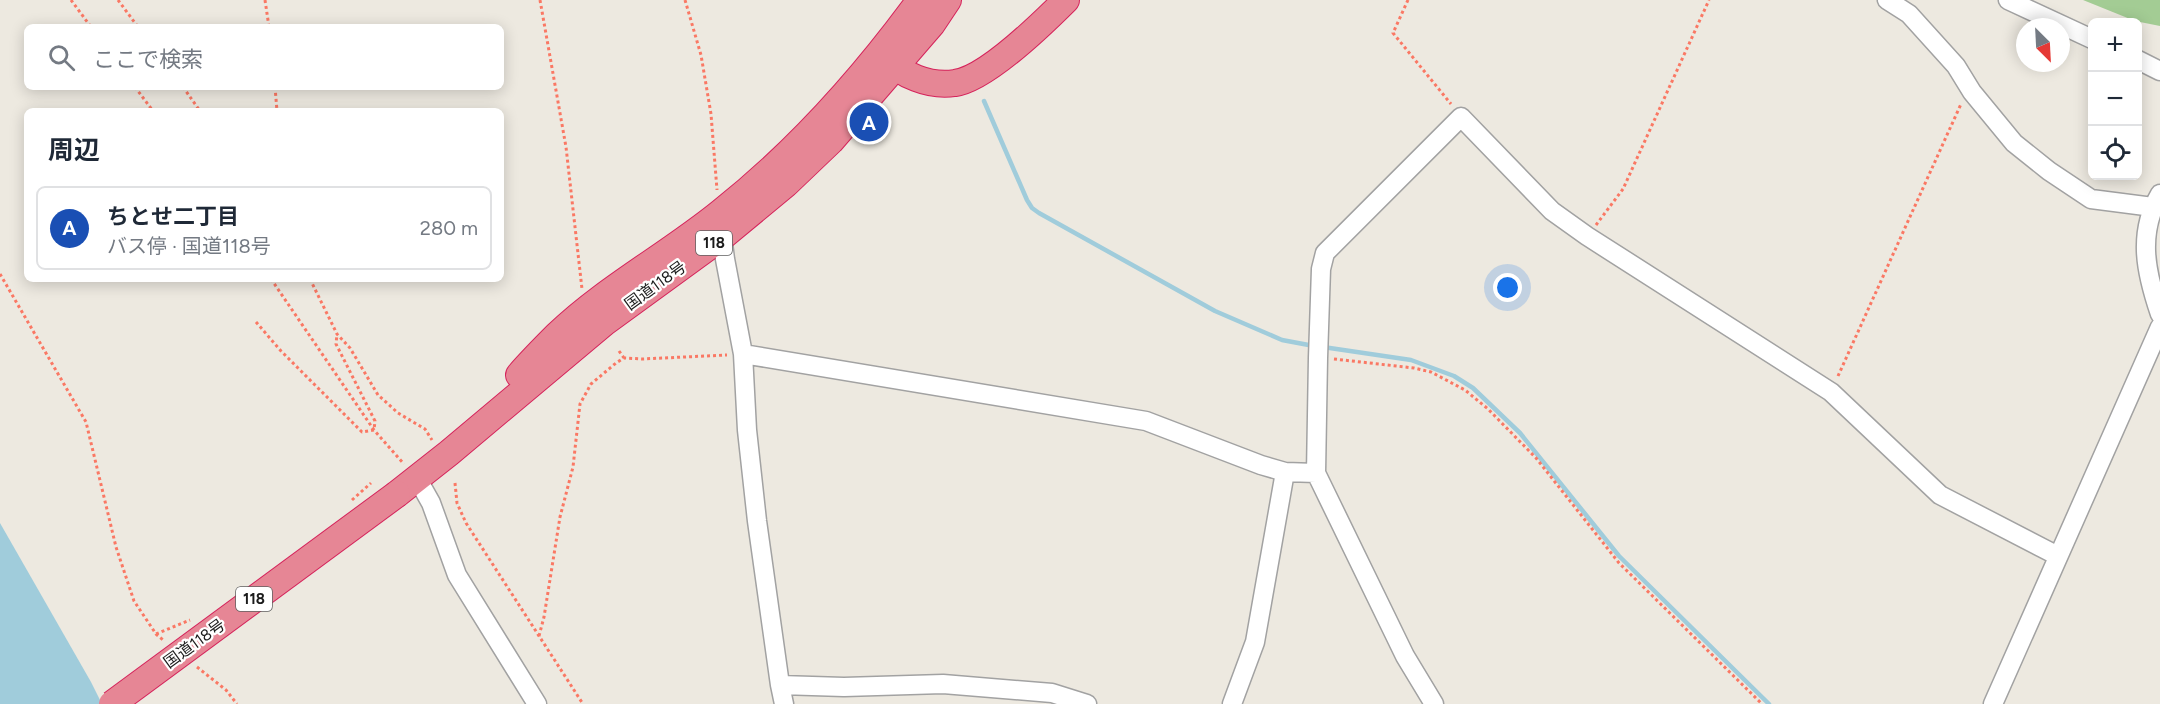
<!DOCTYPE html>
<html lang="ja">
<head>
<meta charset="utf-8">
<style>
  :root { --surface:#fff; --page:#f2f2f3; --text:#1f2937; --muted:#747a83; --line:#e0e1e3; --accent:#2563eb }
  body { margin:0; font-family:Figtree,"Noto Sans JP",sans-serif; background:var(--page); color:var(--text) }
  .controls { position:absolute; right:18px; top:18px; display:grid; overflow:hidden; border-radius:9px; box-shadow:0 3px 15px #0003 }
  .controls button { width:54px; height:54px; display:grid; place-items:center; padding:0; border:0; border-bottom:2px solid var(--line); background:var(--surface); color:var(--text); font:30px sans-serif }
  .compass { position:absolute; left:2016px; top:18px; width:54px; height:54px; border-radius:50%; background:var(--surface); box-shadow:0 3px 15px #0003; rotate:156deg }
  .you { position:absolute; left:1508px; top:288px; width:21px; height:21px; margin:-15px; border:4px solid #fff; border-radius:50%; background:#1a73e8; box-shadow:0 0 0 9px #1a73e833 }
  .badge { display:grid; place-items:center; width:39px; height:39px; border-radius:50%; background:var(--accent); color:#fff; font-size:20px; font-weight:700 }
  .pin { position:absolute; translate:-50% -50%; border:3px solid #fff; box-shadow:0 2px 6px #0006 }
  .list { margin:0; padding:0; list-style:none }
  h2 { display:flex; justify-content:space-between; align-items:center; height:78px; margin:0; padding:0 24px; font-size:26px }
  h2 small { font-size:20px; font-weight:400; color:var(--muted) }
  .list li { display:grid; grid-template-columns:39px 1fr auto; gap:18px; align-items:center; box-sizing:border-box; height:84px; margin:0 12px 12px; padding:0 12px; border:2px solid var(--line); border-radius:9px }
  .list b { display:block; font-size:22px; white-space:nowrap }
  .list p { margin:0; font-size:20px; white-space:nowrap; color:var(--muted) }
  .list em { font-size:20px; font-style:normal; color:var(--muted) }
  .icon { flex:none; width:33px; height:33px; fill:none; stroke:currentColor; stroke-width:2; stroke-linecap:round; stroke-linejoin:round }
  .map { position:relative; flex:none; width:2160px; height:704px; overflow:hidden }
  .search { position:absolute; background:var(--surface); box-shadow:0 3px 15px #0003; left:24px; top:24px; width:480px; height:66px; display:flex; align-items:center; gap:15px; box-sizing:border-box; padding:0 21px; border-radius:9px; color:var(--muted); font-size:22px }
  .panel { position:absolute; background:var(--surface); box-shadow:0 3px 15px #0003; left:24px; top:108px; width:480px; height:174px; border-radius:9px }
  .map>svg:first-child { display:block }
</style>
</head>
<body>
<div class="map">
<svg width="2160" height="704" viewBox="0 0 2160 704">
  <rect width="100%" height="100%" fill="#ede9e0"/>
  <path fill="#a3cc94" d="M2083 0H2160V26L2135 21Z"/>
  <path fill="#a0ccdb" d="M0 523 91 682 102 704H0Z"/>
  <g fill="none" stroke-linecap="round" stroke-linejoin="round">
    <path stroke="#a0ccdb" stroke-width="4.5" d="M984 101 1027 200 1032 208 1039 213 1215 311 1282 340 1314 346
      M1323 347 1411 360 1454 376 1473 388 1520 433 1619 556 1769 704"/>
    <defs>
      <path id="minor" d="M1887 0 1909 14 1956 66 1972 92 2014 143 2049 171 2091 199 2153 207
        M2008 0 2092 39
        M2138 60 2160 71
        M2160 194C2137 234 2146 273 2160 314
        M721 228 725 259 743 354 747 430 757 521 780 685 784 704
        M743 354 1146 421 1261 465 1285 472 1316 473
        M422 487 431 503 457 575 537 704
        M780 685 844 687 943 684 1052 693 1087 704
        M1232 704 1255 642 1285 472
        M1434 704 1405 656 1316 473 1318 358 1321 269 1325 253 1461 117 1552 211 1587 236 1831 392 1940 495 2058 556
        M1993 704 2160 327"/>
      <path id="highway" d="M884 57C902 75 929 87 955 83 986 79 1044 22 1066 0
        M519 375C531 361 544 348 557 335 606 288 668 255 721 212 797 152 863 78 920 0
        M397 494 449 453 604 323 722 237 786 184 831 141 932 24 948 0"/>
    </defs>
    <use href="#minor" stroke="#a2a2a2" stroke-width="21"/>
    <use href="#highway" stroke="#d5235b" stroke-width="28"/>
    <path stroke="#fa7864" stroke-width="3" stroke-dasharray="3 3" stroke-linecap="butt" d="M71 0 91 27
      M118 0 138 27
      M265 0 269 27
      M540 0 566 147 582 289
      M685 0 701 55 711 114 717 190
      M1408 0 1393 33 1451 104
      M135 87 153 111
      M183 87 200 111
      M275 87 277 111
      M1596 225 1623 189 1709 0
      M0 274 86 422 116 547 134 601 156 634 163 640
      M271 279 374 430 404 464
      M310 279 337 334 350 348 378 395 398 413 425 429 432 440
      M256 322 281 351 362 432 374 430 375 421 336 344 337 334
      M619 351 624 358
      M1334 359 1414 368 1431 372 1465 390 1488 409 1536 458 1619 563 1762 704
      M1838 376 1961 104
      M455 483 457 503 466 523 583 704
      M352 500 371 483
      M156 634 190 620
      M539 636 544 617 560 517 573 467 580 404 591 384 616 363 624 358 642 359 727 355
      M197 667 226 690 237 704"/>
    <use href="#minor" stroke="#fff" stroke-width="18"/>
    <use href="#highway" stroke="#e68695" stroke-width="26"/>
    <defs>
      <path id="highway-bridge" d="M112 704 397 494"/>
    </defs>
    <use href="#highway-bridge" stroke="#d5235b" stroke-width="28" stroke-linecap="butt"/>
    <use href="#highway-bridge" stroke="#e68695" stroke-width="26"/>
  </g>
  <g text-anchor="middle" stroke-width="4.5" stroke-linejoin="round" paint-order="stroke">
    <g fill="#fff" stroke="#5f5f5f" stroke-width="1.5">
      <rect x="696" y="231" width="36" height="24" rx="4.5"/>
      <rect x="236" y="587" width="36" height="24" rx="4.5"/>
    </g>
    <g font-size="15" font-weight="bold" fill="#1b1b1b">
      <text x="714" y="248">118</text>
      <text x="254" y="604">118</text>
    </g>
    <g font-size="16" fill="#1b1b1b" stroke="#fff">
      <text transform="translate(655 285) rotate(-36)" y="6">国道118号</text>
      <text transform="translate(194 643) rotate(-36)" y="6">国道118号</text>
    </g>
  </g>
</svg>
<div class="controls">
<button>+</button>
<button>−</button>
<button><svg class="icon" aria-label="locate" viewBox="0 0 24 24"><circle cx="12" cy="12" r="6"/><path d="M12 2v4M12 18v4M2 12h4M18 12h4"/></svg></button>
</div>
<svg class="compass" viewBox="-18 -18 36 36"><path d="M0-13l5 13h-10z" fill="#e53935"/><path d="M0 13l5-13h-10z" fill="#747a83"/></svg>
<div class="you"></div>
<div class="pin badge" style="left:869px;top:122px;background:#1a4fb4">A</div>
<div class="search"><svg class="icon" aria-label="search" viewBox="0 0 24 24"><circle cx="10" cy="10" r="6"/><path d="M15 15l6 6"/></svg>ここで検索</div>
<section class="panel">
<h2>周辺<small></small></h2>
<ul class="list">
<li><span class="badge" style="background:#1a4fb4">A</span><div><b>ちとせ二丁目</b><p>バス停 · 国道118号</p></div><em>280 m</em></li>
</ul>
</section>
</div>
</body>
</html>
